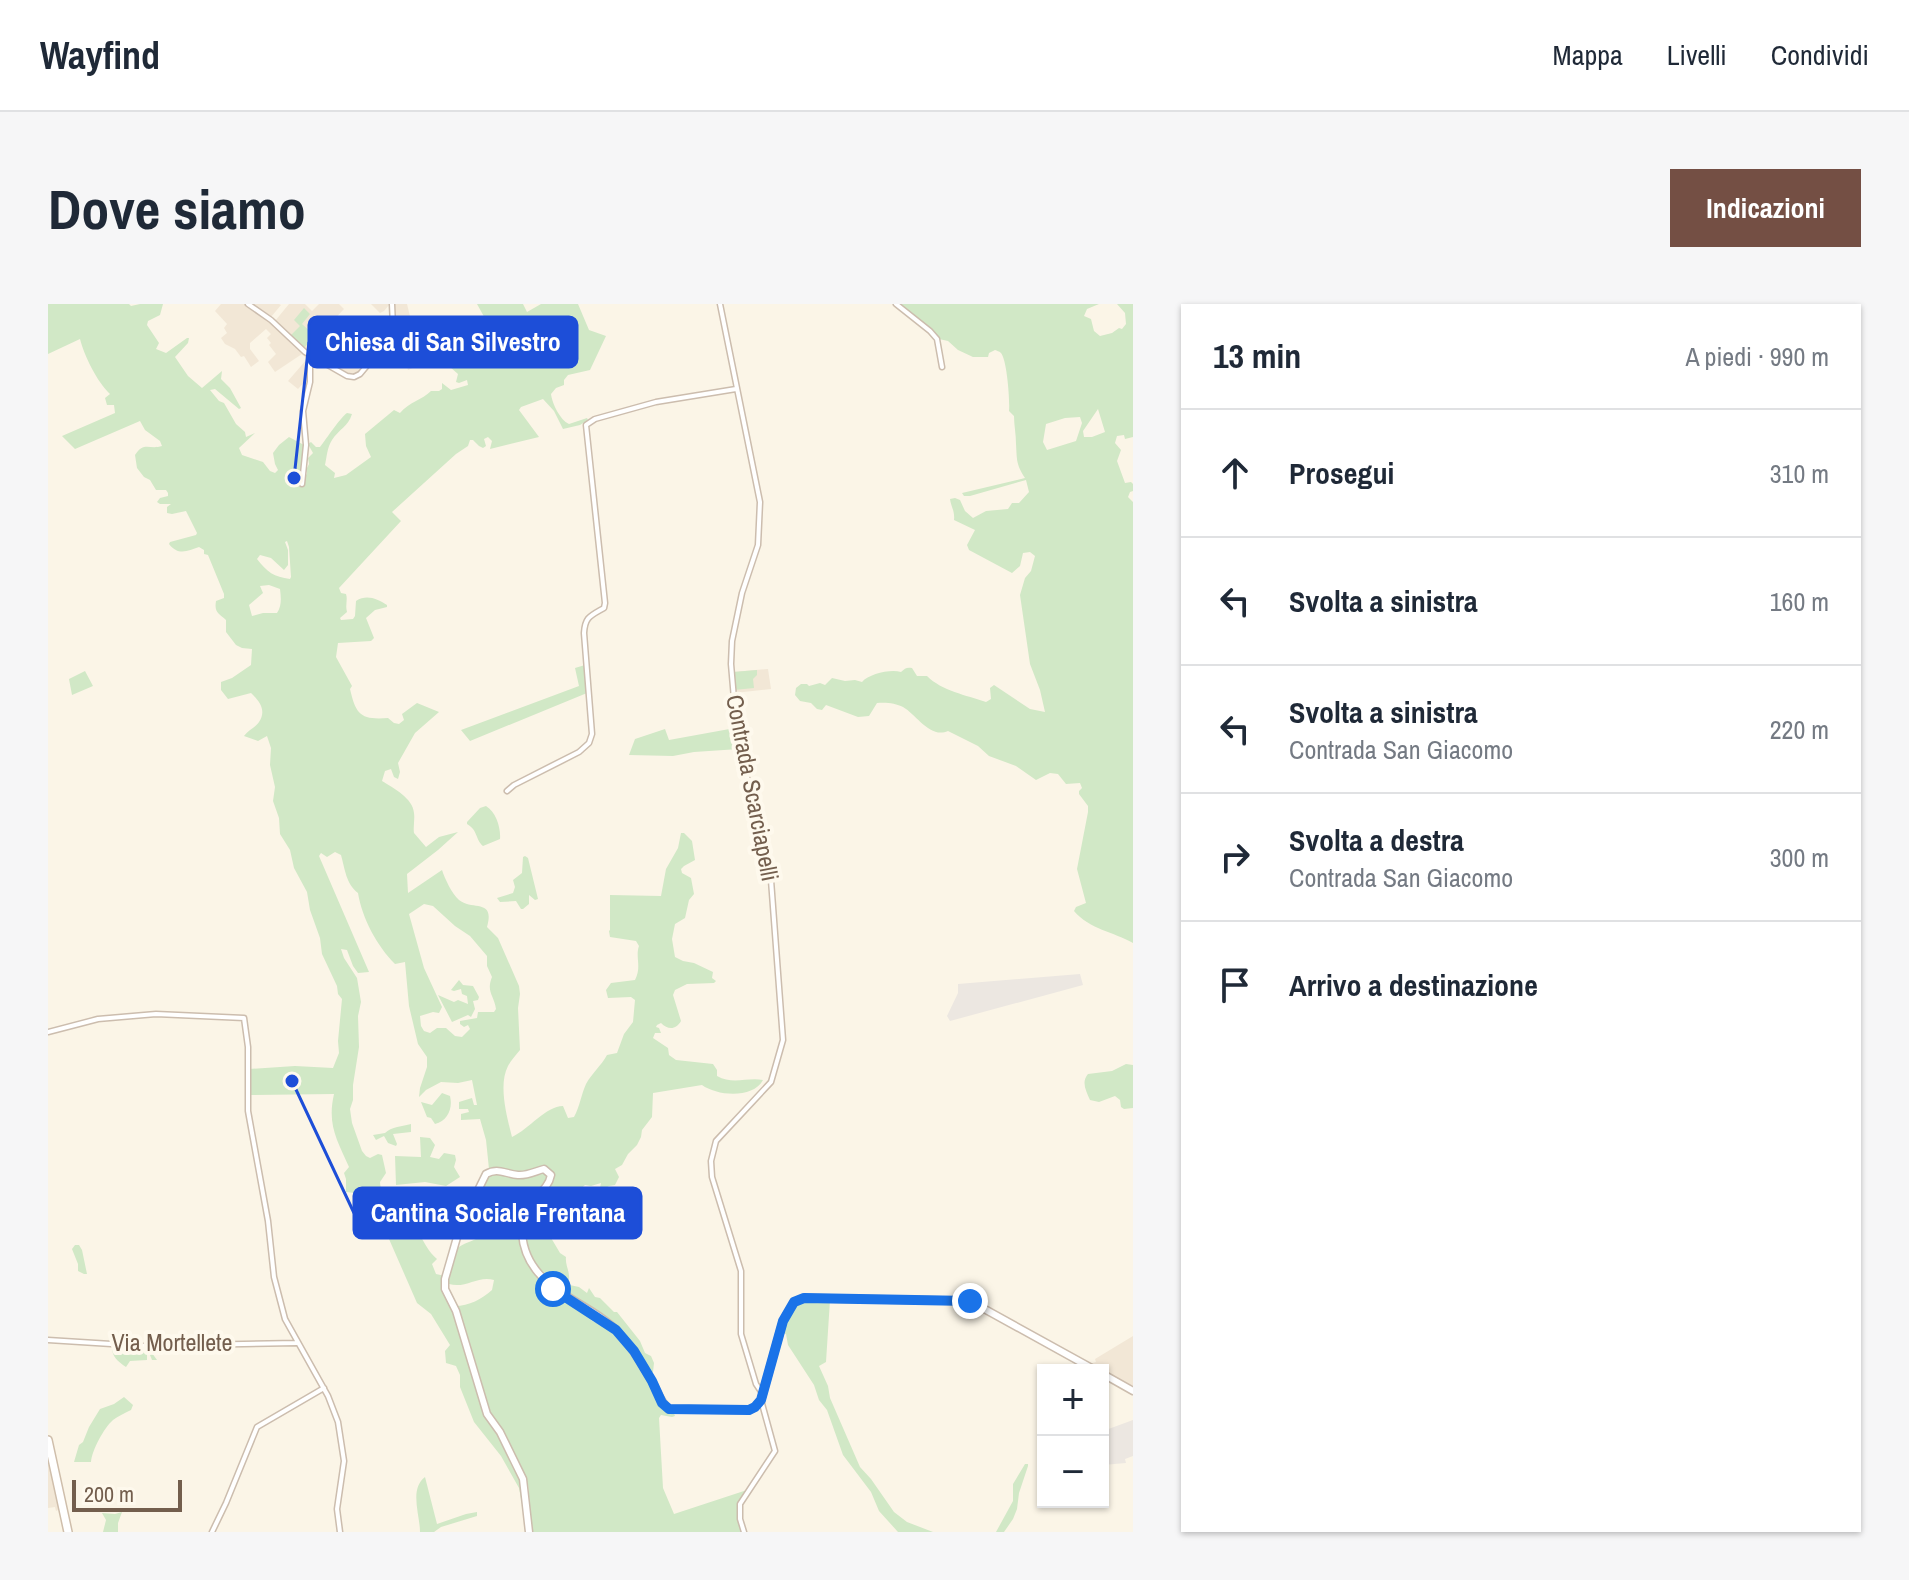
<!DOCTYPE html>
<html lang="it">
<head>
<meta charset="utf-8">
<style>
  :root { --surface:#fff; --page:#f6f6f7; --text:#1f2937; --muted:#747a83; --line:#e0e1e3; --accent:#744f44 }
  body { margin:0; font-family:"Archivo Narrow",sans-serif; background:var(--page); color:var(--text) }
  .controls { position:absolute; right:24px; bottom:24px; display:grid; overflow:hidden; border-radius:0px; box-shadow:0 2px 6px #0004 }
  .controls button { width:72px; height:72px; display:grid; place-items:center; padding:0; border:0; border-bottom:2px solid var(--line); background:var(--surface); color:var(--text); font:40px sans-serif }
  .scale { position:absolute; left:24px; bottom:20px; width:110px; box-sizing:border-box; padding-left:8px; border:4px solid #735e4d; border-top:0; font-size:22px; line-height:28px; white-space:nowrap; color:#735e4d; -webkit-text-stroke:6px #fef9ed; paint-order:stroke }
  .stop { position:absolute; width:24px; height:24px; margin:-18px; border:6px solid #1a73e8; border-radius:50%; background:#fff }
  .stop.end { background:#1a73e8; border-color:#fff; box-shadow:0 2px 8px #0008 }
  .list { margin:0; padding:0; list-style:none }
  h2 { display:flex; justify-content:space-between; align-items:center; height:104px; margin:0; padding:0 32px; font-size:34px }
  h2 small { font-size:26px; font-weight:400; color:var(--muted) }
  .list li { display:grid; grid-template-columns:52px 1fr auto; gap:24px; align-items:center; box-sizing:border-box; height:128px; padding:0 32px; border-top:2px solid var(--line) }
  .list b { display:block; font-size:30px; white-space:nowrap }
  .list p { margin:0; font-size:26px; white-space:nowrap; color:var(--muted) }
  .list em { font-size:26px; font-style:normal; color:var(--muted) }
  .icon { flex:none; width:44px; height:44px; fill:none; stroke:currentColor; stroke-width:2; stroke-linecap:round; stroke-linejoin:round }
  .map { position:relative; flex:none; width:1085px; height:1228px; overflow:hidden; border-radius:0px }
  header { display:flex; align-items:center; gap:48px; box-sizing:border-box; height:112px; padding:0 40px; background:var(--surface); border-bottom:2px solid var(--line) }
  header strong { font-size:38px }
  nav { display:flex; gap:44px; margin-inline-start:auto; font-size:28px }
  .intro { display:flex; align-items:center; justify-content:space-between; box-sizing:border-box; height:192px; padding:0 48px }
  h1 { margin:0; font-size:56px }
  .button { padding:20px 36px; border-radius:0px; background:var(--accent); color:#fff; font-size:28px; font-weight:700 }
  main { display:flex; gap:48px; padding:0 48px }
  aside { flex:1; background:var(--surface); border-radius:0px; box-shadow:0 2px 6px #0004 }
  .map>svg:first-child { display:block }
</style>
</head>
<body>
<header>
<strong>Wayfind</strong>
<nav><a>Mappa</a><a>Livelli</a><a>Condividi</a></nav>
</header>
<div class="intro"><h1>Dove siamo</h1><a class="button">Indicazioni</a></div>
<main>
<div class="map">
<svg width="1085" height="1228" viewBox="0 0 1085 1228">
  <rect width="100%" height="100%" fill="#fbf5e7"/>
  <path fill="#f2e7d6" d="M173 0H197L211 8 260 54 262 72 250 85 240 77 259 55 254 50 227 68 220 58 228 50 221 41 223 39 219 34 223 30 218 25 202 39V45L211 57 203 63 196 52 193 53 187 45 177 40 173 34 179 29 176 24 179 20 167 7Z
    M203 0H231L233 1 223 13 227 17 241 0H257L264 7 271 0H291L296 5 278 24 291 36 294 33 304 41 312 31 320 37 336 17H342L341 1 336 7 332 9 323 0H342L343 20 342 32 311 69 300 70 260 47 222 14Z
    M345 0H359L368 37V45L374 60 360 66 351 37H343L346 29Z
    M720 365 723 385 686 389 685 368Z
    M1085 1032V1081L1082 1083 1055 1068V1066L1041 1060 1048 1058 1047 1055Z
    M0 1157 10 1202V1206L8 1207 7 1203 0 1204Z"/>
  <path fill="#ece7e1" d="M1032 670 1035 681 902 717 899 712 910 689V680Z
    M1085 1116V1152L1077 1155 1078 1159 1055 1161V1127Z"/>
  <path fill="#d1e8c6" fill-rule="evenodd" d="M0 0H81L83 2 92 0H115L112 11 100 17 99 21 111 39 108 45 118 49 139 34H141L140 39 127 53 140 72 154 84 174 67 173 75 182 84 193 104 191 105 167 85 162 86 171 97 176 99 188 120 197 128 198 133 207 129 191 144 194 151 215 158 222 167 227 169 230 166 227 160 225 149 231 141 241 133 256 141 252 175 240 170 239 172 242 174 240 176 241 179 253 183 259 169 258 166 261 160 260 154 265 149 260 140 263 138 268 143H272C279 134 292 114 299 109L304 110C300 123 291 125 284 136 279 144 279 152 277 161L287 169 286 174 298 171 323 153 318 142 317 130 346 106 352 109C361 98 374 96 383 87H391L394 85V79L403 86 420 81 419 76 411 79 408 78 410 70 402 63 395 50C405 45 421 58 432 62L435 60 437 41 439 39 447 42 454 38 442 29 444 27 429 0H475L479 8 493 0H530L541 26 558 32 542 66 520 71 516 76V81L508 84 503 90C504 99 512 116 521 120L539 114 540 116 532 121 515 125 506 107 495 95 473 103 471 106 491 133 442 145 444 137 440 133 436 135 438 142 435 144 431 142 425 136H422L420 142 408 150 344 208 353 217 291 284 293 289 298 290C300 296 297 301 299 308L292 314 293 316 305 315 307 312 308 297C319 290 329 295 339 301V303L327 306 318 314 326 334 323 337 290 339 288 353 304 382 302 385C308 411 313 416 340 414L346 419 351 420 356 416 354 410 369 399 391 408 367 429 350 459 352 468 350 475 346 473 343 465 337 467 334 477C345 484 365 494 366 509 367 516 365 522 366 529L378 543 391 533 410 528 390 546 359 570 360 589 394 566C397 575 404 590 411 596 425 607 447 594 439 623L450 634 471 682 472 690 470 704 472 746C468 751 463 756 460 762 450 781 459 813 464 833 481 825 498 802 515 802L520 814 526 813C532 802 533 791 538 780 544 769 553 762 559 751L569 749 576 730 585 718 587 696 583 693 560 694 558 686 563 679 587 676C594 663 587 653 591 642L588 637 562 633 561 627 562 626V591L613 592 618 565 630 544 633 529H636L644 537 647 556 636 562 633 565 634 569 643 574 646 590 641 596 637 614 627 620 624 635 627 653 635 657 646 659 665 668 664 674 668 677 666 679 639 680 627 686 625 691 633 717C628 726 620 726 613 719L609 721 608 723 611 724 613 729H607L605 734 620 744 621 751 628 756 665 760 669 766V772C685 781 699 773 715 776 705 795 669 792 654 781L605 789 604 813 594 826 593 833 589 841 580 850 574 861 567 865 571 873 567 881 561 882 551 888 553 879 543 882 537 881 524 893 520 899 529 913 497 919 496 922 512 949 518 953C517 961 522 967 521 976L517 980 531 983 539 989 541 984 547 993 552 994 566 1008H569L592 1037 597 1049 603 1052 606 1059 605 1068H600C592 1052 582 1035 567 1024 548 1009 523 1000 505 984 485 966 467 933 479 907 484 896 496 888 504 880L506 875 505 869 497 864 475 870 451 865H441L438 836 432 815 413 816V810L421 808 420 805H411V798L424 794 426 801H429L424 776 410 779 393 778 378 786 371 793 372 784 379 763V753L370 740 361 702 357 658 347 660C329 642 314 614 310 589 298 580 297 565 293 551L287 548 279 553 273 549 271 552 321 668 310 669 305 662 299 646 293 645 296 654 309 674 313 698 310 712 311 743 305 781V796L302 805 304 819 314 847 318 852 322 854 330 850 334 851 338 869 332 878C332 885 337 895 344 900 347 903 352 903 356 906 370 919 373 941 389 955L384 960 388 970 397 972V983L410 1015 437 1106 420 1038 407 1002C421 1002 434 995 444 986L446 976C430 971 418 985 401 980 399 973 401 969 403 961 403 960 406 949 406 948 412 937 439 936 451 919L450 915 420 909 438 873C450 865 460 872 473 872 480 872 487 869 494 868L500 872V879C493 886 483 893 477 901 471 910 472 922 473 932 477 971 511 992 542 1010L543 1016C550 1021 560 1021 566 1026 578 1034 597 1064 604 1078 610 1089 612 1104 625 1107L627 1112 624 1113 613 1111 611 1114 615 1184 626 1210 699 1186C691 1201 690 1211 694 1228H484L480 1180 452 1128 462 1151 475 1175 480 1228H477L476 1211 471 1184 453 1152 426 1118 412 1083V1071L408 1062 398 1059 397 1047 402 1041 383 1010 369 999 341 935 325 910 307 889 298 888V875L296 869 301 863C289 836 279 821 286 790L201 791V765L247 762 285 764 291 749 290 737 294 695 290 690 289 682 274 650 272 634 262 606 259 588 246 564 242 546 232 530 231 514 225 497 227 483 222 461 223 444 219 432 210 437 196 432C200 426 207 424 211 418 219 406 211 397 203 389L180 395 173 386V378L184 374 203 361 204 345 194 344 188 341 178 328V316C171 309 166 309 168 297L176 294V290L160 251 156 250V246L151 243C140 247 130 252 121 240L122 238 148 231 149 229 138 207 124 210 119 209V203L123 200H112L109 198 112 194 120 192V189L118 186H108L102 176 96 173 89 164 87 151C96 137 101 146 114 142L112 137 97 126 92 117 27 145 14 132 67 109 66 101H59L57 94 62 90C49 78 36 51 32 35L0 50ZM488 12C504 12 509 26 505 40L494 42 484 13ZM239 237 241 243 243 273 242 275C226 273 219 268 209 255L212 251 223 254 236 266 240 261V246L237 238ZM221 281 232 285C233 293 234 302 229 309H215L204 312 201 301 215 289 212 282ZM376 600 385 602 407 622 422 632 439 652V662L444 673C438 688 446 691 448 705L446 708H430L429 714 412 717V720L416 723 420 721 422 725 414 733 407 732 398 724H389L382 729 376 727 373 722 372 712 385 708 391 709 394 703 376 664 361 610Z
    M850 0H1051L1039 5 1036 12 1043 15 1046 27 1052 32 1064 29 1071 24 1074 25 1078 20 1077 9 1069 0H1085V133L1077 135 1076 131 1069 132 1067 139 1073 146 1069 157 1077 179 1083 178 1085 180V187L1082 188 1080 193 1085 198V639C1066 628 1041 625 1026 607L1028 603 1038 599 1029 565 1040 508V502L1031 490V487L1034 484 1032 479 1018 480 1010 470 1002 469 988 476 968 462 941 452 930 442 900 427C882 435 869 411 855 403 848 399 837 398 829 399L821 412 810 413 778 401 774 406 769 405 763 399 752 397 747 391 748 384 753 380H759L761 382 772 379 777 381 784 374 797 377 807 376 814 378C821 370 842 365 853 368 857 364 859 363 864 364L869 372H879C894 387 918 391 938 398L943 395 942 384 946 381 982 405 997 408 992 386 982 360 972 291 977 274 983 267 987 252 982 248 975 249 972 262 964 269 921 246 919 241 927 226 906 216C907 207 903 203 902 195L907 194 912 196 917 207 925 214 938 207 960 205 964 199H971L981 188 978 176 922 192H916L914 189 977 174C968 160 969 156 968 140 968 130 966 121 966 112L961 107C962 97 959 56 953 49 951 47 949 47 947 46L941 49 940 53H925L910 46 900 37 891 35ZM1050 105 1057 128 1044 133H1036L1035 127ZM1032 113 1034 119 1028 137 999 146 995 138 998 120 1017 114Z
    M256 4 262 10 254 20 267 32 256 44 242 32 252 22 246 16Z
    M537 361 539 389 422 437 413 426 531 382 527 364Z
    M709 366V371L705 375 706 384 686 386 685 368Z
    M37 367 45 382 24 391 21 375Z
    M687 424 691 445 646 448 625 452 581 451 587 435 617 425 621 436Z
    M438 502C448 508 453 524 452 535L435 542C427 535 430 526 419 520V518L432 504Z
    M477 552 480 554 490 595 487 596 481 591V600L475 605H473L468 597 452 598 449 594 465 589 467 583 465 576 474 569 475 553Z
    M411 676 415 681 425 682 431 693 430 696 425 697 427 705 423 713 420 711 404 718 390 691 406 698 410 696 420 700 419 692 414 690 413 685 406 687 403 686Z
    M1078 760 1085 761V804L1076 805 1073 803 1072 796 1067 792 1051 798 1042 796C1038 787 1033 778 1040 770L1064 767Z
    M394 789 402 792C405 804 400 817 387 820L383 814 379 813 373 798 384 801Z
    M363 820V828L345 830 349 840 348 842 340 839 336 832 328 836 325 831 337 829C343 823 355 822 363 820Z
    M372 833 382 834 387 841 382 853 391 855 396 849 407 851 408 856 406 863 412 873 398 882 377 878 348 881 347 852 373 853Z
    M27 941H31L34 946 39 970H36L30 967V960L24 945Z
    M782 996 778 1058 771 1062 780 1082 782 1094 812 1163 823 1175 846 1208 859 1218 885 1228H850L831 1207 823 1188 795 1151 779 1106 771 1096 766 1081 740 1041 738 1030 735 1029C747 995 747 997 782 996Z
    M64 1040 106 1042 104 1049 109 1056H104L102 1051H99V1056L82 1057 78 1063C69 1057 63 1052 64 1040Z
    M76 1093 85 1101 83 1106C77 1109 70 1112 65 1116 56 1124 44 1146 43 1158H26L31 1141 35 1138 41 1123 52 1105 66 1100Z
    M977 1160H980V1162L971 1189 969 1205 965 1215 956 1228H948L965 1197V1180Z
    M377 1173 389 1220 418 1210 429 1208V1212L393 1223 386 1228H372C372 1211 361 1185 377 1173Z
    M74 1208 70 1219V1228H55L58 1216 54 1209 67 1210Z"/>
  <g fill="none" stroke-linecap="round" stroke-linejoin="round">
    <defs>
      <path id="minor" d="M200 0 223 16 257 48 299 72 306 73 312 70 343 33 345 22 344 0
        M672 0 712 198 710 241 694 289 684 337 683 360 688 418 697 465 723 576 735 736 723 778 668 837 663 857 664 873 693 967V1030L708 1080 714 1089
        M848 0 882 27 889 35 894 63
        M254 180 258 141 255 107 262 78V51
        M459 487 466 481 531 448 541 439 544 430 536 329C537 313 542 312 556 304L557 299 538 121 547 115 608 98 688 85
        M0 728 50 715 108 710 196 714 200 743V807L220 917 226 973 237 1015 280 1092 290 1118 296 1157 289 1205 292 1228
        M0 1036 95 1042 249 1039
        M164 1228 178 1199 209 1123 276 1084
        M696 1228 692 1215V1200L727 1147 713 1096"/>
      <path id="tertiary" d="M1055 1070 1085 1087
        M481 1228 475 1175 452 1128 439 1110 408 1007 397 985V975L412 923 438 870C450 863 457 870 470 871 478 872 488 867 496 865L503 871C499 893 471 894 474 929 478 986 539 995 570 1028 583 1042 593 1058 602 1074 609 1085 611 1097 621 1105L701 1106 707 1103 713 1096 735 1017 746 998 756 994 922 997 1047 1066"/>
      <path id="secondary" d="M0 1136 20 1228"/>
    </defs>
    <use href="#minor" stroke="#ccbdae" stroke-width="7"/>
    <use href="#tertiary" stroke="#ccbdae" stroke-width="9"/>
    <use href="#secondary" stroke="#cfbeab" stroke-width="10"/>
    <use href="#minor" stroke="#fff" stroke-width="4"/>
    <use href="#tertiary" stroke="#fff" stroke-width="6"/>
    <use href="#secondary" stroke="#fff" stroke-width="7"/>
  </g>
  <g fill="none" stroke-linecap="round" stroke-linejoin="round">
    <path stroke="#1a73e8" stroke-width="10" d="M505 985 568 1026 586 1047 604 1077 614 1099 621 1105 701 1106 707 1103 713 1096 735 1017 746 998 756 994 922 997"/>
  </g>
  <g text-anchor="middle" stroke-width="8" stroke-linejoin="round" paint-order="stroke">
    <g font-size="24" fill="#735e4d" stroke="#fef9ed">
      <text transform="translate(704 484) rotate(79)" y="8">Contrada Scarciapelli</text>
      <text x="124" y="1047">Via Mortellete</text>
    </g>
  </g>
  <path fill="none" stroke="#1d4ed8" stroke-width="3" d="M246 174L261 38M244 777L306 909"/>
  <g fill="#1d4ed8" stroke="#fef9ed" stroke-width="3">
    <circle cx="246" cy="174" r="8"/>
    <circle cx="244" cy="777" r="8"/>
  </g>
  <g fill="#1d4ed8" stroke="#1d4ed8" stroke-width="3">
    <rect x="261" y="13" width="268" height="50" rx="8"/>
    <rect x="306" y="884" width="287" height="50" rx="8"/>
  </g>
  <g font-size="26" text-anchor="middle" font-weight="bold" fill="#fff">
    <text x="395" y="47">Chiesa di San Silvestro</text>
    <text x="450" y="918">Cantina Sociale Frentana</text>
  </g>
</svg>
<div class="controls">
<button>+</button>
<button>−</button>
</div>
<div class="scale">200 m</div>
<div class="stop" style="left:505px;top:985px"></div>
<div class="stop end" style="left:922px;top:997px"></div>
</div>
<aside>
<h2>13 min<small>A piedi · 990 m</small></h2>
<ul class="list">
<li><svg class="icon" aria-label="ahead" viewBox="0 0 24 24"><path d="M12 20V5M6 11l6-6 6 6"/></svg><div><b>Prosegui</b></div><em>310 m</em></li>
<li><svg class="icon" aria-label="left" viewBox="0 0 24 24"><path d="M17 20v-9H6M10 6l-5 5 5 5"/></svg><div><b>Svolta a sinistra</b></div><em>160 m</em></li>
<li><svg class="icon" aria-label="left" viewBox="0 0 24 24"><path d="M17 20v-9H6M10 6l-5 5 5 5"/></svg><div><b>Svolta a sinistra</b><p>Contrada San Giacomo</p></div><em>220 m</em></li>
<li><svg class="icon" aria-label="right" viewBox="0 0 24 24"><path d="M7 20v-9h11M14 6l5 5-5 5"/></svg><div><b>Svolta a destra</b><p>Contrada San Giacomo</p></div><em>300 m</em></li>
<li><svg class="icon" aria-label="arrive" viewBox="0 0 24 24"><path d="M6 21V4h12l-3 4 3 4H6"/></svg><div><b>Arrivo a destinazione</b></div></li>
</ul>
</aside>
</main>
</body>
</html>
